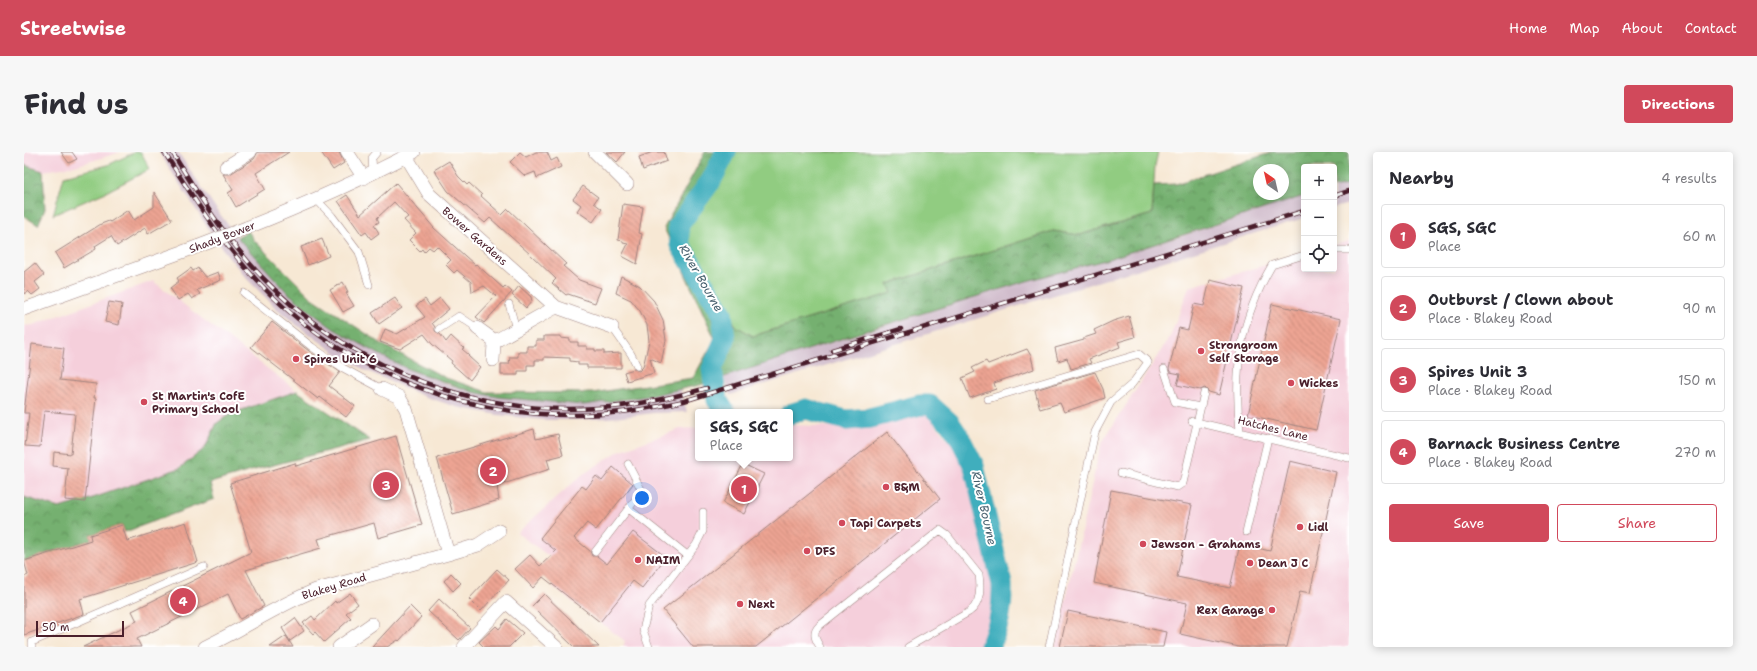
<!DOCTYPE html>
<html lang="en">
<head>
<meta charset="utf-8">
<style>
  :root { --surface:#fff; --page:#f7f7f7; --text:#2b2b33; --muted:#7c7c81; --line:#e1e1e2; --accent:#d1495b }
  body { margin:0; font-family:"Shantell Sans",sans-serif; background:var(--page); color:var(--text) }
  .controls { position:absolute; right:12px; top:12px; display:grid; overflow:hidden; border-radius:4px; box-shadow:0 2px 10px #0003 }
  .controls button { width:36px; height:36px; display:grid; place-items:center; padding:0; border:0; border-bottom:1px solid var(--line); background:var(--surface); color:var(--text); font:20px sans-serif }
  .compass { position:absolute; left:1229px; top:12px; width:36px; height:36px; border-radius:50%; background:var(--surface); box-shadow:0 2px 10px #0003; rotate:326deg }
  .scale { position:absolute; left:12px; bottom:10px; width:88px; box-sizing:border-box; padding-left:4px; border:2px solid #4a1f2b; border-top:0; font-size:11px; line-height:14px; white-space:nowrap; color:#4a1f2b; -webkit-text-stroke:3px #fff; paint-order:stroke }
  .you { position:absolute; left:618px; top:346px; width:14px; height:14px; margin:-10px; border:3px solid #fff; border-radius:50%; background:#1a73e8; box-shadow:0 0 0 6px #1a73e833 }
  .badge { display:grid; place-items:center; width:26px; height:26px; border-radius:50%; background:var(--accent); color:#fff; font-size:13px; font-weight:700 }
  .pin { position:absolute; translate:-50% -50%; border:2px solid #fff; box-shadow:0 1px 4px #0006 }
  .popup { position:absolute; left:671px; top:257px; width:98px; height:52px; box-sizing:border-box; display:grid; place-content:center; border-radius:4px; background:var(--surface); filter:drop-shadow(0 1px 3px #0005); font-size:13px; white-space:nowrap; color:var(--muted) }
  .popup b { font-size:15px; color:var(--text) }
  .popup::after { content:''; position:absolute; left:50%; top:100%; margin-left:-8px; border:8px solid transparent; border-top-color:var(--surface) }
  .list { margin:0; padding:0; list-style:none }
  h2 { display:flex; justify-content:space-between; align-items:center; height:52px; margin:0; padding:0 16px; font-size:17px }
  h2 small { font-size:13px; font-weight:400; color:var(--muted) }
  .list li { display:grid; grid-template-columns:26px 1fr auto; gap:12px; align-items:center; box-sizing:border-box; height:64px; margin:0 8px 8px; padding:0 8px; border:1px solid var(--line); border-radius:4px }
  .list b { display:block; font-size:15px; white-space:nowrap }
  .list p { margin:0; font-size:13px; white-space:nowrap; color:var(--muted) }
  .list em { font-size:13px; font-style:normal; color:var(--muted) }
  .actions { display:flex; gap:8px; padding:12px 16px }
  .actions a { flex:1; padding:9px 0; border:1px solid var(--accent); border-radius:4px; text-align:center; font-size:14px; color:var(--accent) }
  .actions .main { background:var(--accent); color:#fff }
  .icon { flex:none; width:22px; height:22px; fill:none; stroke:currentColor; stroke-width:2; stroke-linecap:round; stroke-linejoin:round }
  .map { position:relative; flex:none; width:1325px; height:495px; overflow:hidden; border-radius:4px }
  header { display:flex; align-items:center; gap:24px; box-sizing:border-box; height:56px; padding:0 20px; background:var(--accent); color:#fff }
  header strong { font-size:19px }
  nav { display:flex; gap:22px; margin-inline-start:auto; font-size:14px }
  .intro { display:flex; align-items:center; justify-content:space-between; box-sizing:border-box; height:96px; padding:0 24px }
  h1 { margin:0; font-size:28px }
  .button { padding:10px 18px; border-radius:4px; background:var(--accent); color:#fff; font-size:14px; font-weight:700 }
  main { display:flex; gap:24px; padding:0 24px }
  aside { flex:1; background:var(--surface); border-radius:4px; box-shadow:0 2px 10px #0003 }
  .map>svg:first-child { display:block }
</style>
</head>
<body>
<header>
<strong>Streetwise</strong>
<nav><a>Home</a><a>Map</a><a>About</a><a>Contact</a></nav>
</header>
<div class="intro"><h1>Find us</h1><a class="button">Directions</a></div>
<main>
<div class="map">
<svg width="1325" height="495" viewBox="0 0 1325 495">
  <defs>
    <pattern id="forest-crowns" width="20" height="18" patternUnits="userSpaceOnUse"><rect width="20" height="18" fill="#74b06f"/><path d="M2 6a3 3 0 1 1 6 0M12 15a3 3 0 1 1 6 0" fill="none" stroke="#618f5b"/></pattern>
    <pattern id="building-back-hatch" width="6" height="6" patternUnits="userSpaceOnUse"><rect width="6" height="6" fill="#eda493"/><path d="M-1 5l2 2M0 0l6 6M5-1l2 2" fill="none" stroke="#c28578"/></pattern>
  </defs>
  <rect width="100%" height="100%" fill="#fff"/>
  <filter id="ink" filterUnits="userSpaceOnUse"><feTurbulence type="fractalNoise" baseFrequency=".025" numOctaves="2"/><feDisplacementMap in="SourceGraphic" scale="8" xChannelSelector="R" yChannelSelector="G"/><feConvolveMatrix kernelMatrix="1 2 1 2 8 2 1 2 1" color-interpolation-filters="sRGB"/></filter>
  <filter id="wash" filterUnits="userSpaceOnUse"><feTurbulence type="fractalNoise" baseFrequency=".012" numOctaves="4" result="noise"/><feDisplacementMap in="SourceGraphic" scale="16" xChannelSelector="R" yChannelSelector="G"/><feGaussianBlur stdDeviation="0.9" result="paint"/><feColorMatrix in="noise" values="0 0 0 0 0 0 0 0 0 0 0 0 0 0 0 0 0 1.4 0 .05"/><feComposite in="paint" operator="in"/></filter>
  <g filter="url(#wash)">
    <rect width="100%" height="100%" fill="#f7e8d4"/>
    <path fill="#f5cfdb" d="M0 0H97L51 14 0 22Z
      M1325 89V495H1031L1077 292 1147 183 1165 135 1280 102V117H1310V93Z
      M129 129 273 239 206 262 230 318 36 379 0 367V174L9 173Z
      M902 261 946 314 963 388 975 451 958 495H599L601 489 529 435 540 415 493 381 558 323 595 299 656 277 674 276V306H766V273L844 276Z"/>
    <path fill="#d1bdcc" d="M135 0H154L193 58 213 85 263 140 310 177 360 205 384 217 426 233 449 240 474 245 559 253 602 248 656 237 663 260 629 261 598 265 555 268H519L474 263 433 255 399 244 343 219 316 204 275 175 253 157 222 126 193 90Z
      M1325 32V52L1310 56V36Z
      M1280 44V66L706 243 700 226 702 224 999 130 1081 108 1155 85Z"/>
    <path fill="#91cc81" stroke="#6e7656" d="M111 0H117L126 17 82 40 29 63 40 24 84 13Z
      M703 0H1134L1131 14 1128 62 1055 83 1029 79 864 132 869 141 729 184 712 174 669 103 663 85 664 74Z"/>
    <path fill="url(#forest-crowns)" stroke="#5f684d" fill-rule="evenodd" d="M681 0H703L664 74 663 85 669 103 712 174 729 184 868 141 864 132 1029 79 1055 83 1128 62 1130 33 1152 32 1249 0H1325V32L1310 36V15H1280V44L1081 108 999 130 835 181 676 233 624 244 559 253 474 245 449 240 384 217 360 205 310 177 287 160 263 140 213 85 224 79 230 88 287 145 361 194 422 226 463 240 568 241 669 226 691 187 640 76ZM1235 18H1259V42H1235Z
      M0 13 19 19 21 57 14 73 0 64Z
      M273 239 346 288 230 318 186 331 190 347 101 380 98 373 66 383 67 388 0 409V345L35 356 72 345 156 316 181 296 193 271 206 262Z"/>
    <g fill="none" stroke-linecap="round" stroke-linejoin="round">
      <path stroke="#40aebd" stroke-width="21" d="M701 260 693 248 688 217 701 187 698 161 656 93 654 74 687 29 702 0
        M766 262 782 257 822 268 846 266 896 253H906L926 271 936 286 950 314 978 432C979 456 975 473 966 495"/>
    </g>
    <g id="blocks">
      <path fill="url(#building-back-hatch)" d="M37 0H48L53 7 45 11Z
        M234 0H265L232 21 241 37 212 55 204 41 209 38 199 22H206L230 7Z
        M297 0H315L320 11 309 18Z
        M496 0 502 5 512 0H523L527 9 533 6 537 15 513 26 511 20 501 24 486 10Z
        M582 0H601L593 10Z
        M629 0H640L643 9 619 18 615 5Z
        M425 9 434 24 443 33 445 31 458 43 457 44 478 63 484 57 542 112 539 114 555 128 577 136 571 151 544 142 542 143 528 131 532 127 506 102 466 66 461 71 424 39 410 18Z
        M372 31 410 76 451 113 452 112 479 136 481 134 488 140 460 171 452 165 472 144 460 134 448 140 447 130 433 118 430 121 422 113 427 108 413 94 409 98 405 95 400 100 398 97 396 99 385 88 392 81 380 68 384 65 370 50 353 66 355 70 350 73 355 81 347 87 342 80 338 83 314 49 323 43 336 63Z
        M559 34 574 45 570 51 578 57 569 70 553 59 557 53 549 47Z
        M130 40 148 68 124 82 121 76 93 94 87 84 71 94 72 97 40 116 31 101 77 72 85 69 86 70 104 58 110 68 130 55Z
        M599 52 619 55 615 81 618 82 613 112 598 104 604 92 599 91V89L594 88Z
        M298 87 305 104 284 113 277 95Z
        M11 111 20 123 11 130 16 137 8 143 4 139 0 142V120Z
        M167 116 169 119 174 116 181 125 194 120 197 128 173 138 176 142 168 147 164 142 154 148 146 136 155 129 153 126Z
        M597 124 616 134 630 149 639 168 642 188 637 211 626 206 630 221 603 229 600 220 610 217 615 219 619 215 625 189 623 173 616 159 607 148 592 141Z
        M1186 128 1220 136 1195 243 1185 240 1181 236 1176 238 1153 233 1156 222 1146 220 1145 217 1155 176 1164 178 1170 152 1180 154Z
        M319 130 324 140 322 141 330 154 319 160 306 138Z
        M495 134 507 145 508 149 502 156 488 143Z
        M371 146 378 156 355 172 348 161Z
        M416 146 425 157 408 171 411 175V179L416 182 422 190 427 184 440 196 438 197 445 203 444 204 456 215 446 228 427 211 428 209 408 192 400 182 376 197 356 190 361 177 373 182 401 165 392 154 401 147 406 154Z
        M85 150 98 152 95 173 81 170Z
        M1248 152 1317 167 1292 278 1224 263Z
        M1105 164 1111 185 1094 190 1096 195 1065 207 1067 211 1047 217 1043 206 1034 209 1031 196 1060 188V186L1072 182 1070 178 1089 169Z
        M248 170 285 199 316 220 305 234 331 254 322 265 296 245 294 247 227 195Z
        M520 184H537V186L546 187V190H554V194H563V197H571V199H580V202L597 201V216H563V213H554V210L546 209V206L520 205V208H511V213H503V219H494V223H477V212H485L486 205H494V200H503V194H512V188H520Z
        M8 192 40 196 36 228 72 232 70 246H72L61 350 41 348 44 316 29 314 30 300 47 302 51 262 20 259 16 295 1 294 5 261H0Z
        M1003 197 1007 204 1010 217 970 231 972 237 946 246 938 226 951 220 948 216 962 209 964 212Z
        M1071 220 1079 237 1081 246 1040 260 1036 251 1016 257 1011 238Z
        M510 277 512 287 534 282 539 303 523 307 526 317 473 334 475 348 429 362 413 306Z
        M863 280 916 347 732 495H669L639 458Z
        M372 284 398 373 354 386 350 371 294 387 297 396 222 418 240 454 216 467 204 442 113 487 117 495H59L113 469 108 459 227 400 206 331 271 311 272 314Z
        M1266 309 1312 320 1286 441 1276 439 1263 495H1215L1156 482 1163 451 1070 431 1087 338 1168 353 1153 425 1206 436 1216 392 1246 399Z
        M719 312 740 322 720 362 699 351Z
        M589 315 609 332 572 378 563 371 550 386 566 399 568 404H573L583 412 609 380 642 405 618 436 609 429 576 470 519 425 509 436 491 417 506 403 516 414 532 399 516 386 558 334 562 337 572 324 578 329Z
        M162 370 174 410 56 447 60 462 0 483V425L4 423 0 409 67 388 66 383 98 373 103 389Z
        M473 417 485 428 457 459 445 447Z
        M427 421 437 431 429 439 420 429Z
        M326 441 334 452 322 461 327 466 300 490 291 480 289 482 279 471 288 464 291 468 311 449 312 451Z
        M520 442 575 495H550L508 454Z
        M415 447 446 476 435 488 404 459Z
        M386 454 397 465 375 489 374 488 363 495H348Z
        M1044 459 1142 480 1139 495H1036Z
        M271 466 280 479 266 489 258 476Z
        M483 467 499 481 485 495H460L455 490 472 474 475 477Z
        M262 484 269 495H246Z"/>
    </g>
  </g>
  <g filter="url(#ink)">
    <use href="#blocks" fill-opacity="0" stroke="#a08480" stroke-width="1"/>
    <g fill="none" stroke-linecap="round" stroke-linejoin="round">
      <defs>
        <path id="lane" d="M349 21 348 6 353 0
          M293 48 308 64 335 100 345 133
          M1310 98H1325
          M220 141 288 195 319 216 358 237
          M485 152 492 177
          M588 175 607 202 613 214
          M415 177 435 164 453 176
          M1140 217 1151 250 1176 255
          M964 247 1115 202 1124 210 1108 232 1087 250 1071 280 1025 495
          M1168 269 1325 306
          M1216 279C1209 216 1216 168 1248 113L1280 103
          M1097 321 1153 335 1159 331 1180 241
          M605 357 663 403
          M1222 380 1244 286
          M571 400 618 339 604 312
          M8 495V490L180 415
          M625 495 619 478 625 454 672 393 679 379V360
          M796 495C791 487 788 481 795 474L916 378 923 383 955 423C957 437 957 452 945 460L884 495"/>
        <path id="street" d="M323 0 340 26
          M571 0 603 32
          M382 4 405 42 532 155 588 175
          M202 15 226 0
          M222 76C280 53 335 29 390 0
          M0 157 175 94
          M453 176 471 189
          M469 208 470 192 473 188 532 155
          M424 402 454 393 475 379
          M181 495C219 477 254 453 292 438L424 402 382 257 375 245 358 237
          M315 495 348 472
          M440 495 482 450 532 495"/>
      </defs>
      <use href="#lane" stroke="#a08480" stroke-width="8"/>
      <use href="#street" stroke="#a08480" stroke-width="14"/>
      <use href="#lane" stroke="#fff" stroke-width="7"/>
      <use href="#street" stroke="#fff" stroke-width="13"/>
      <defs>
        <path id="rail" d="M140 0C172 50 204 101 247 143 327 221 440 264 551 263 588 263 624 257 660 249L1280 59
          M148 0C178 49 209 98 251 138 336 219 456 264 573 256 611 254 647 246 683 236
          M1310 44 1325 39
          M808 198 877 177"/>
      </defs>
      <use href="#rail" stroke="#4a1f2b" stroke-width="4.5"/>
      <use href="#rail" stroke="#fff" stroke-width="3" stroke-dasharray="9" stroke-linecap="butt"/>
      <defs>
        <path id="street-bridge" d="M175 94 222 76"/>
      </defs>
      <use href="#street-bridge" stroke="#a08480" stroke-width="14" stroke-linecap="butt"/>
      <use href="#street-bridge" stroke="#fff" stroke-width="13"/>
    </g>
  </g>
  <g fill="#d1495b" stroke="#fff" stroke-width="1.5">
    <circle cx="1177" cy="199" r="4"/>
    <circle cx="272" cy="207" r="4"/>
    <circle cx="1267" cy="231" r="4"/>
    <circle cx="120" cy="250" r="4"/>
    <circle cx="862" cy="335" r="4"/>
    <circle cx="818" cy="371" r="4"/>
    <circle cx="1276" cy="375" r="4"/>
    <circle cx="1119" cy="392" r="4"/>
    <circle cx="783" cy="399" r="4"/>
    <circle cx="614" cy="408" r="4"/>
    <circle cx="1226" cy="411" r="4"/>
    <circle cx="716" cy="452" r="4"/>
    <circle cx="1248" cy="458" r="4"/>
  </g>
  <g text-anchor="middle" stroke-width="4" stroke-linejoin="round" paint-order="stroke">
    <g font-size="11" fill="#4a1f2b" stroke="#fff">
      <text transform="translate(451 84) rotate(41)" y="4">Bower Gardens</text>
      <text transform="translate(198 85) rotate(-21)" y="4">Shady Bower</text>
      <text transform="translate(1249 276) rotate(14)" y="4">Hatches Lane</text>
      <text transform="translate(310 434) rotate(-17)" y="4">Blakey Road</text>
    </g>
    <g font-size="11" font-weight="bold" fill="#4a1f2b" stroke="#fff" text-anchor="start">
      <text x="1185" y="197">Strongroom<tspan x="1185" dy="13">Self Storage</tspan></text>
      <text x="280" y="211">Spires Unit 6</text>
      <text x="1275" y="235">Wickes</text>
      <text x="128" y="248">St Martin's CofE<tspan x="128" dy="13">Primary School</tspan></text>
      <text x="870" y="339">B&amp;M</text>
      <text x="826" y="375">Tapi Carpets</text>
      <text x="1284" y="379">Lidl</text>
      <text x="1127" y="396">Jewson - Grahams</text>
      <text x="791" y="403">DFS</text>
      <text x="622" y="412">NAIM</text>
      <text x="1234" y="415">Dean J C</text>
      <text x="724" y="456">Next</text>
      <text x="1240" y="462" text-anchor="end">Rex Garage</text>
    </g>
    <g font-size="12" font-style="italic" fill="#465f6d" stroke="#fff">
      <text transform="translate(677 126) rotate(60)" y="4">River Bourne</text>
      <text transform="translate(960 356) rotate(77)" y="4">River Bourne</text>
    </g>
  </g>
</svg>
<div class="controls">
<button>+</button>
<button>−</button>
<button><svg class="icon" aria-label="locate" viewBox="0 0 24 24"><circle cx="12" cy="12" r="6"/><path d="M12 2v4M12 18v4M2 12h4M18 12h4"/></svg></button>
</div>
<svg class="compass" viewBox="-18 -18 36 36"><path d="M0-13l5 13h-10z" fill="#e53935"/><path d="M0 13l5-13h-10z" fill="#7c7c81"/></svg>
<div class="scale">50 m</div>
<div class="you"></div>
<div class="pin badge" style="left:720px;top:337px">1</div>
<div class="popup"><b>SGS, SGC</b>Place</div>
<div class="pin badge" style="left:469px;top:319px">2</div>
<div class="pin badge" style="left:362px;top:333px">3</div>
<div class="pin badge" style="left:159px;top:449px">4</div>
</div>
<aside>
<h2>Nearby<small>4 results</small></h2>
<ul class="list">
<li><span class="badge">1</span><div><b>SGS, SGC</b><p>Place</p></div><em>60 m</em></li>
<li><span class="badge">2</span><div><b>Outburst / Clown about</b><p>Place · Blakey Road</p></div><em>90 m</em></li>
<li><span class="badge">3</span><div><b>Spires Unit 3</b><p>Place · Blakey Road</p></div><em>150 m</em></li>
<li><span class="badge">4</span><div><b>Barnack Business Centre</b><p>Place · Blakey Road</p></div><em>270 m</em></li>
</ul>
<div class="actions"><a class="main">Save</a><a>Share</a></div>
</aside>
</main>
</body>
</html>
